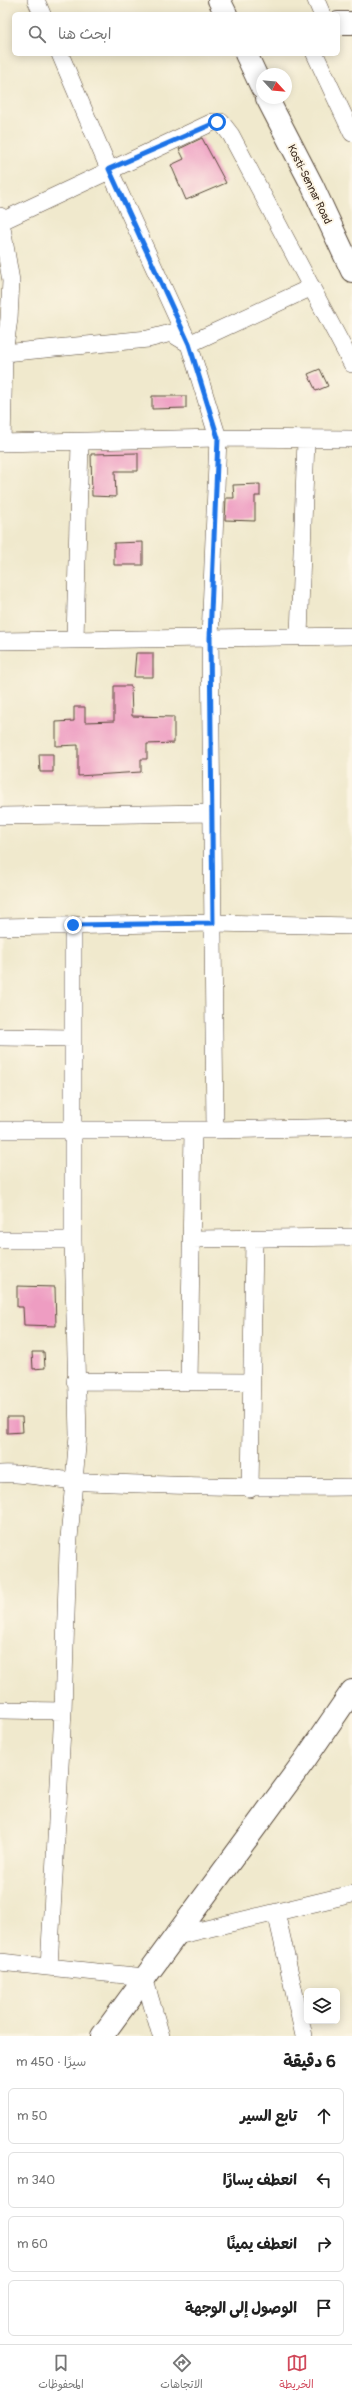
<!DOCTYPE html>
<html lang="ar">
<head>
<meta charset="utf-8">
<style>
  :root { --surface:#fff; --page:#f2f2f2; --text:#222; --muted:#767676; --line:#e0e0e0; --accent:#d1495b }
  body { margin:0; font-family:Pangolin,"Playpen Sans Arabic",sans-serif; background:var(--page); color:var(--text); direction:rtl }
  .controls { position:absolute; right:12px; bottom:12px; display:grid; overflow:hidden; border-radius:6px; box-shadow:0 2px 10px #0003 }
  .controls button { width:36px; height:36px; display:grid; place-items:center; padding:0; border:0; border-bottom:1px solid var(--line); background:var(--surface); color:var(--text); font:20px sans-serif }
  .compass { position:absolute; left:256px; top:68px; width:36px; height:36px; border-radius:50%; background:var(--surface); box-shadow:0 2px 10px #0003; rotate:116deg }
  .stop { position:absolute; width:12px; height:12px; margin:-9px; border:3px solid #1a73e8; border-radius:50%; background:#fff }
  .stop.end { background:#1a73e8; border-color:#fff; box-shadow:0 1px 4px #0008 }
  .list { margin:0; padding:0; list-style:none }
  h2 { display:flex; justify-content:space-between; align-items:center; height:52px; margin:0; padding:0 16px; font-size:17px }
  h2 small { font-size:13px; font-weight:400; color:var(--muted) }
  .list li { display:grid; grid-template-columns:26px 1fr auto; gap:12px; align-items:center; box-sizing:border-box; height:56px; margin:0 8px 8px; padding:0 8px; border:1px solid var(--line); border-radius:6px }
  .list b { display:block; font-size:15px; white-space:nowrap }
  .list em { font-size:13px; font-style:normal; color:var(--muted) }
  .icon { flex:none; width:22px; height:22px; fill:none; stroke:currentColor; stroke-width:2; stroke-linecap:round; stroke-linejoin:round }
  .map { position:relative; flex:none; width:352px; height:2036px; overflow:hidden; direction:ltr }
  .search { position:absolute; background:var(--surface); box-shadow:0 2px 10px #0003; left:12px; right:12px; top:12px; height:44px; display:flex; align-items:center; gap:10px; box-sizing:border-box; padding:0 14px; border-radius:6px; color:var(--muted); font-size:15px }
  .sheet { height:308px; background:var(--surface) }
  nav { display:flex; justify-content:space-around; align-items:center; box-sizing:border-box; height:56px; border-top:1px solid var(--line); background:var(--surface); font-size:11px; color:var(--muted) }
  nav a { display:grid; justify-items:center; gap:2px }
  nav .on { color:var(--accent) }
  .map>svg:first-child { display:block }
</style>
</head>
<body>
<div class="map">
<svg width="352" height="2036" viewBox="0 0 352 2036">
  <rect width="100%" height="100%" fill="#fcf5e5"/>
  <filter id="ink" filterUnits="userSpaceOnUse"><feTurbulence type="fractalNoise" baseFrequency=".025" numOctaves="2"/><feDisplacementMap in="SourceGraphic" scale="8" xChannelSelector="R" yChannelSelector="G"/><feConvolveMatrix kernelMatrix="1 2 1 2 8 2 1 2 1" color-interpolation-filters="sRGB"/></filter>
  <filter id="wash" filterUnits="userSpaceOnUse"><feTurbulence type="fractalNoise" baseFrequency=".012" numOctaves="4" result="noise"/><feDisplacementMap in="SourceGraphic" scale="16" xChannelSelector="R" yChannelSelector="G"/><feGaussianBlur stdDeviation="0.9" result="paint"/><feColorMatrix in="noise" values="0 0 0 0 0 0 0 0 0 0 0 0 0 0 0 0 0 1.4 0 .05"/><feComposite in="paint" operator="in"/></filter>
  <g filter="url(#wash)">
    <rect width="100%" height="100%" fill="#f0e9cd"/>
    <g id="blocks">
      <path fill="#ee9dc2" d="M202 138 226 183 186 200 171 165 184 159 179 149Z
        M320 369 328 386 316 391 308 374Z
        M152 396H186V408L152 409Z
        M138 453V471H115L116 497 92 496 91 454Z
        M260 484V496H255V521L225 520 226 498H234L233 485Z
        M143 542V565H114V543Z
        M136 653H153V677H134Z
        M114 686H131L132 716 174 717V743L147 744V759H141V772L78 776V745L56 746V722L74 721V707H85V722L114 721Z
        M39 754H53V772H40Z
        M17 1286 55 1287 56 1326 24 1325 23 1307H17Z
        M32 1352H44L45 1368 33 1369Z
        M7 1417H22L23 1432 7 1433Z"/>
    </g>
  </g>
  <g filter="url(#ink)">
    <use href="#blocks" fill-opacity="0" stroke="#564738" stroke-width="1"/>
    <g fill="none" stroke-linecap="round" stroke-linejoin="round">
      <defs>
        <path id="street" d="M36 0 42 14
          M316 0 322 14
          M60 54 109 169 189 344 218 438 210 638 215 1130
          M315 54 352 133
          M0 216 11 281 9 319 4 353 2 443
          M0 224 2 221 213 122H221L231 135 352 364
          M4 353 148 339 171 333 189 344 312 287
          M0 443 218 438 352 439
          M299 636 306 440
          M75 640 80 442
          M0 641 352 636
          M0 816 213 813
          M0 927 213 923 352 926
          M0 1037 72 1038
          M0 1130H215L352 1127
          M192 1239 352 1237
          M0 1240H73
          M75 1381 251 1382
          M189 1382 193 1130
          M0 1474C29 1472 58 1481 88 1482 176 1486 264 1488 352 1487
          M250 1489 254 1239
          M0 1710 63 1711
          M276 1912 304 2036
          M173 1937 352 1894
          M0 1962 144 1977 161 2036
          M49 1967 63 1711 68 1550 78 1435 73 1240V925"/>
        <path id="secondary" d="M338 23H352
          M102 2036 304 1761 352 1691"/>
        <path id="highway" d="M219 0 226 14
          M246 54 262 88
          M267 98 312 185 352 271"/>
      </defs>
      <use href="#street" stroke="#564738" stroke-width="18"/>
      <use href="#secondary" stroke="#564738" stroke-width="24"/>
      <use href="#highway" stroke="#564738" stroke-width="24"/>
      <use href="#street" stroke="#fff" stroke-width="17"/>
      <use href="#secondary" stroke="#fff" stroke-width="22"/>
      <use href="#highway" stroke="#fff" stroke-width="22"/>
    </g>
  </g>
  <g fill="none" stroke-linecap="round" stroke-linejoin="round" filter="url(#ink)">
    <path stroke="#1a73e8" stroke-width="5" d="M73 925 213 923 210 638 218 438 189 344 109 169 217 122"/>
  </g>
  <g text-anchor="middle" stroke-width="4" stroke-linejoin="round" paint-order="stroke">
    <g font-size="11" fill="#3b2a1e" stroke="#fcf5e5">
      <text transform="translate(310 184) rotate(64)" y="4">Kosti-Sennar Road</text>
    </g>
  </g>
</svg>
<div class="controls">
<button><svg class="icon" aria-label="layers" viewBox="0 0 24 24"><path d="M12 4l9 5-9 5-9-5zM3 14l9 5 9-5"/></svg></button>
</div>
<svg class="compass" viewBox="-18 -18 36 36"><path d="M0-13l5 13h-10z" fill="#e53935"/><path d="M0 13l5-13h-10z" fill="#767676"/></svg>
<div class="stop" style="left:217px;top:122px"></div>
<div class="stop end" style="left:73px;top:925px"></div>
<div class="search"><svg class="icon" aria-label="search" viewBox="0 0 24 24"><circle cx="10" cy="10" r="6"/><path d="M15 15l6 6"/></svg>ابحث هنا</div>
</div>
<section class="sheet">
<h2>6 دقيقة<small>سيرًا · 450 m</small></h2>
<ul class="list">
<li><svg class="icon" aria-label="ahead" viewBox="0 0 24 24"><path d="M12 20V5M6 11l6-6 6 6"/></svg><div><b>تابع السير</b></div><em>50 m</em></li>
<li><svg class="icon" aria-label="left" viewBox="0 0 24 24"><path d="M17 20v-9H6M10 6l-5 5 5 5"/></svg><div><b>انعطف يسارًا</b></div><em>340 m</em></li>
<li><svg class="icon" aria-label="right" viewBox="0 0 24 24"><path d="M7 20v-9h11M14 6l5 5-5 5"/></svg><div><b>انعطف يمينًا</b></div><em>60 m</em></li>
<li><svg class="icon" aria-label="arrive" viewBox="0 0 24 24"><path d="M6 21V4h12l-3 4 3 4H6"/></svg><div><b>الوصول إلى الوجهة</b></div></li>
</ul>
</section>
<nav>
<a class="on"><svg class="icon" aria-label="map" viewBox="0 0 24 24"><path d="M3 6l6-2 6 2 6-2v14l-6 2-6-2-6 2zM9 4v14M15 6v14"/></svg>الخريطة</a>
<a><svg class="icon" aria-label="directions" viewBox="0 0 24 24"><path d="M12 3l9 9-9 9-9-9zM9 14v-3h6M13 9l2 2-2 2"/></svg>الاتجاهات</a>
<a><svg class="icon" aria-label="saved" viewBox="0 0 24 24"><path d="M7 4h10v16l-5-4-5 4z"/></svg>المحفوظات</a>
</nav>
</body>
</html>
